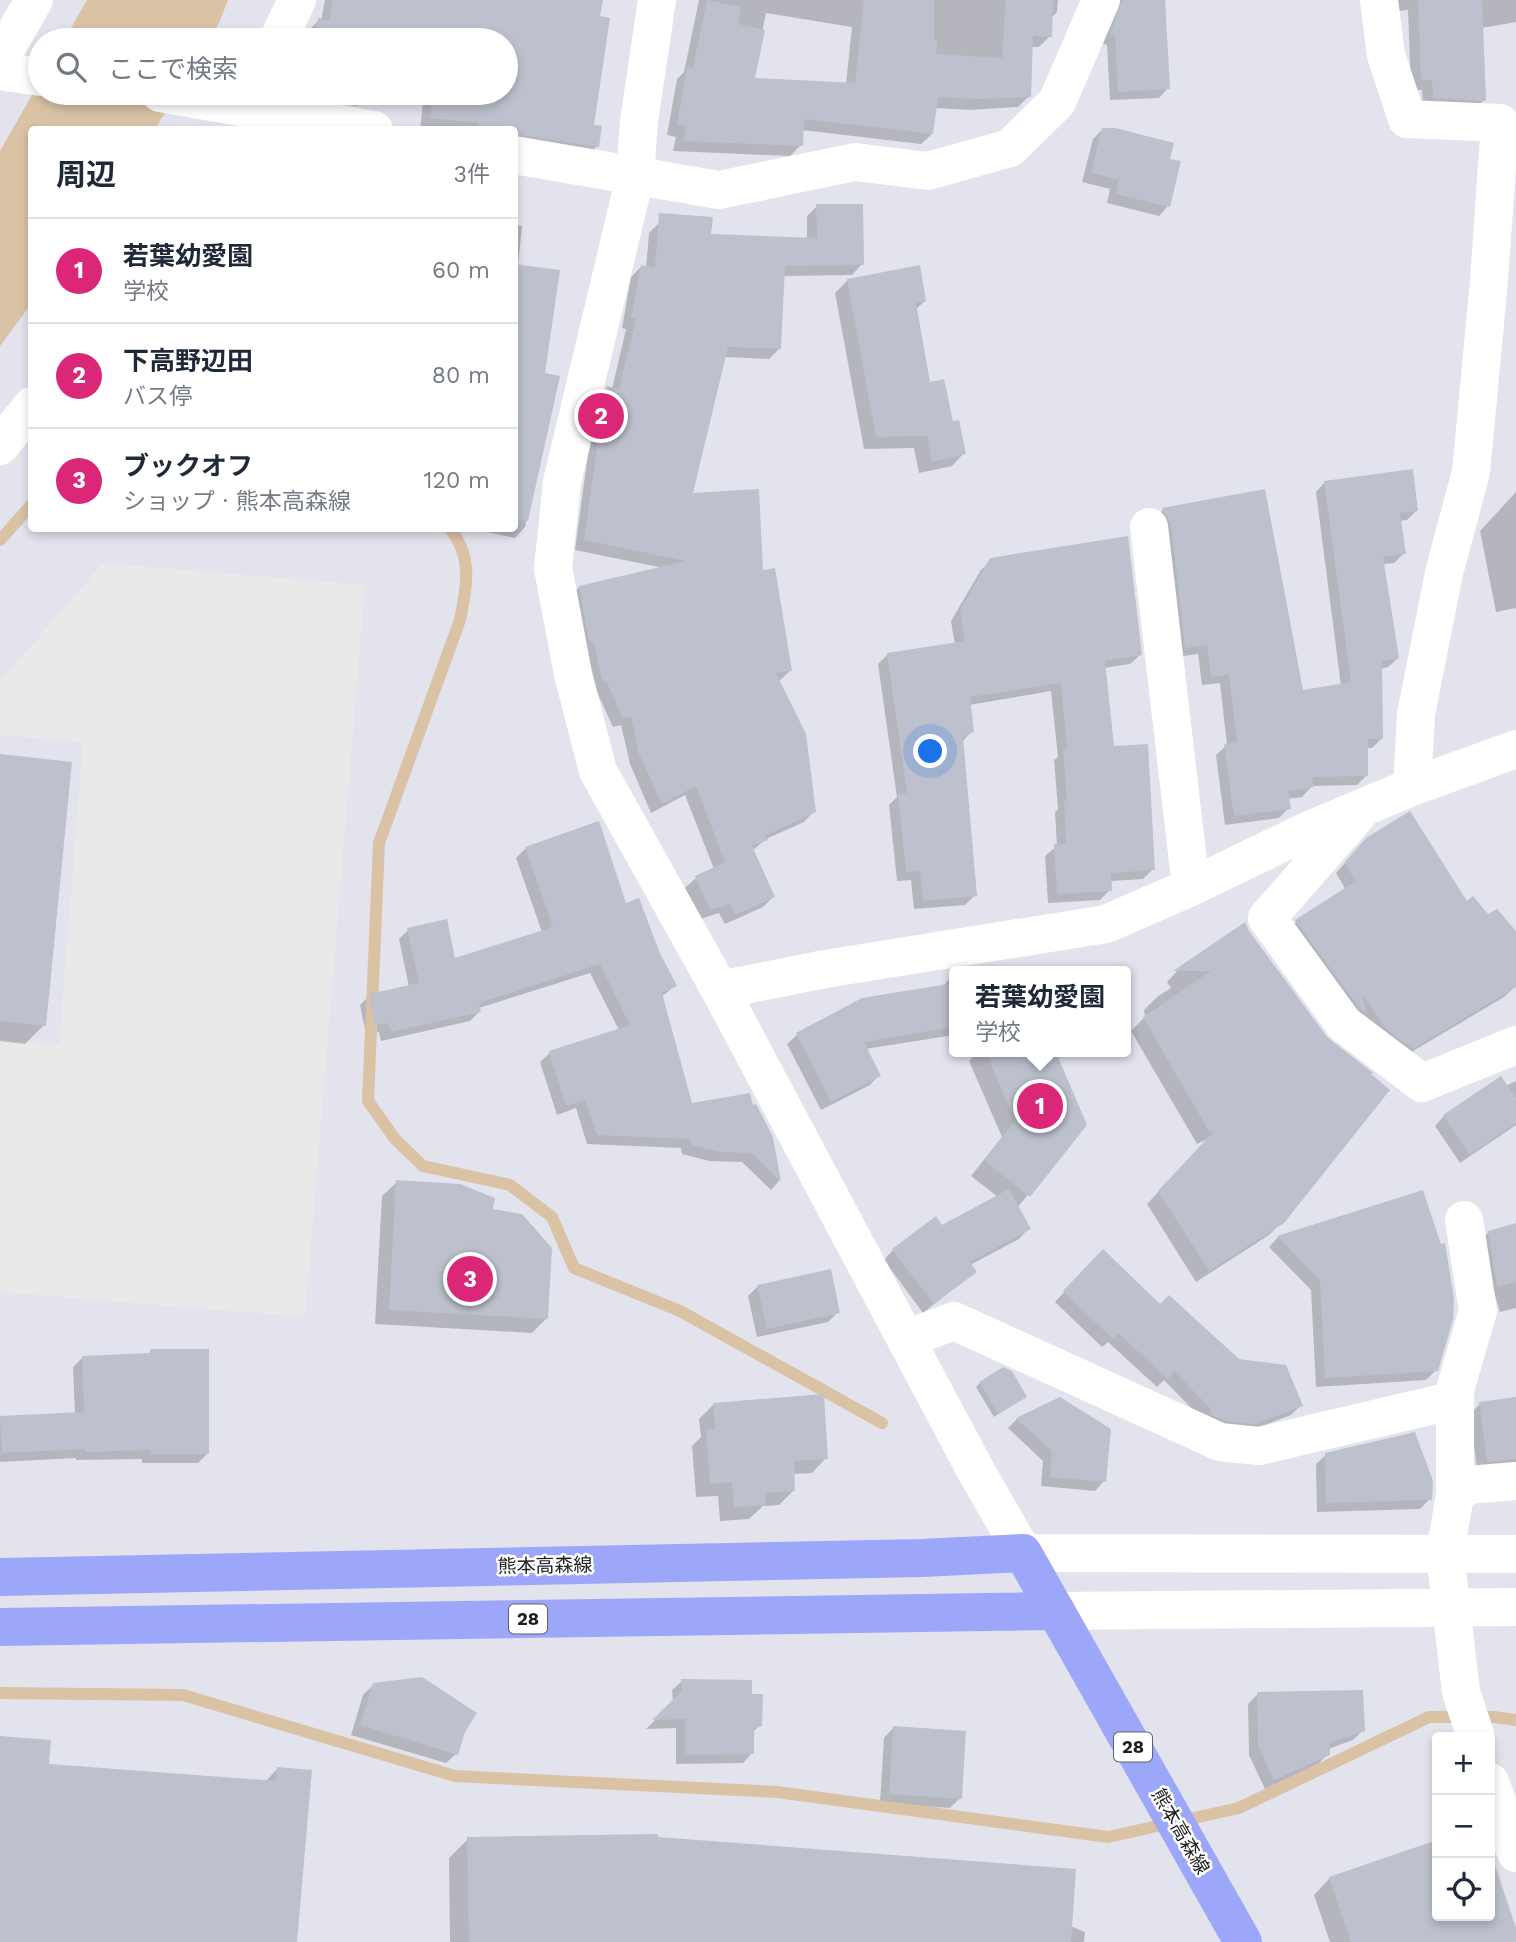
<!DOCTYPE html>
<html lang="ja">
<head>
<meta charset="utf-8">
<style>
  :root { --surface:#fff; --page:#f6f6f7; --text:#1f2937; --muted:#747a83; --line:#e0e1e3; --accent:#db2777 }
  body { margin:0; font-family:"Work Sans","Noto Sans JP",sans-serif; background:var(--page); color:var(--text) }
  .controls { position:absolute; right:21px; bottom:21px; display:grid; overflow:hidden; border-radius:7px; box-shadow:0 4px 10px #0003 }
  .controls button { width:63px; height:63px; display:grid; place-items:center; padding:0; border:0; border-bottom:2px solid var(--line); background:var(--surface); color:var(--text); font:35px sans-serif }
  .you { position:absolute; left:931px; top:752px; width:24px; height:24px; margin:-18px; border:5px solid #fff; border-radius:50%; background:#1a73e8; box-shadow:0 0 0 10px #1a73e833 }
  .badge { display:grid; place-items:center; width:46px; height:46px; border-radius:50%; background:var(--accent); color:#fff; font-size:23px; font-weight:700 }
  .pin { position:absolute; translate:-50% -50%; border:4px solid #fff; box-shadow:0 2px 7px #0006 }
  .popup { position:absolute; left:949px; top:966px; width:182px; height:91px; box-sizing:border-box; display:grid; place-content:center; border-radius:7px; background:var(--surface); filter:drop-shadow(0 2px 5px #0005); font-size:23px; white-space:nowrap; color:var(--muted) }
  .popup b { font-size:26px; color:var(--text) }
  .popup::after { content:''; position:absolute; left:50%; top:100%; margin-left:-14px; border:14px solid transparent; border-top-color:var(--surface) }
  .list { margin:0; padding:0; list-style:none }
  h2 { display:flex; justify-content:space-between; align-items:center; height:91px; margin:0; padding:0 28px; font-size:30px }
  h2 small { font-size:23px; font-weight:400; color:var(--muted) }
  .list li { display:grid; grid-template-columns:46px 1fr auto; gap:21px; align-items:center; box-sizing:border-box; height:105px; padding:0 28px; border-top:2px solid var(--line) }
  .list b { display:block; font-size:26px; white-space:nowrap }
  .list p { margin:0; font-size:23px; white-space:nowrap; color:var(--muted) }
  .list em { font-size:23px; font-style:normal; color:var(--muted) }
  .icon { flex:none; width:38px; height:38px; fill:none; stroke:currentColor; stroke-width:2; stroke-linecap:round; stroke-linejoin:round }
  .map { position:relative; flex:none; width:1516px; height:1942px; overflow:hidden }
  .search { position:absolute; background:var(--surface); box-shadow:0 4px 10px #0003; left:28px; top:28px; width:490px; height:77px; display:flex; align-items:center; gap:18px; box-sizing:border-box; padding:0 24px; border-radius:38px; color:var(--muted); font-size:26px }
  .panel { position:absolute; background:var(--surface); box-shadow:0 4px 10px #0003; left:28px; top:126px; width:490px; height:406px; border-radius:7px }
  .map>svg:first-child { display:block }
</style>
</head>
<body>
<div class="map">
<svg width="1516" height="1942" viewBox="0 0 1516 1942">
  <rect width="100%" height="100%" fill="#e3e3ee"/>
  <path fill="#e9e9e9" d="M103 563 365 585 305 1317 0 1292V1040L59 1045 83 742 0 735V682Z"/>
  <path fill="#dac2a5" d="M87 0H228L219 23 209 40H64Z
    M40 81V93H177L155 129 32 130 31 304 0 346V151Z"/>
  <path fill="#0003" fill-rule="evenodd" d="M325 0H601L592 127 597 146 586 157 514 145V130H420L423 102 366 97 357 106 317 100 318 93H506V40H307L308 31 319 20 321 21Z
    M699 0H1058L1057 12 1051 18 1050 36 1039 47H1031L1029 96 1018 107 969 110 935 108 932 134 921 144 802 130 801 145 790 156 673 151 676 137 667 135 677 79 684 72ZM766 13 852 27 846 84 753 79Z
    M1111 0H1164L1168 88 1159 98 1110 100 1107 45 1102 43Z
    M1397 0H1516V22L1482 28 1484 100 1474 110 1423 108 1422 90H1411L1408 10 1399 11Z
    M1102 130 1168 160V206L1159 216 1107 203 1110 189 1082 182 1093 139Z
    M817 206 862 264 852 275 783 276 780 348 769 359 724 357 690 495 762 572 790 671 778 682 814 811 804 822 766 839 752 851 773 897 763 907 725 924 719 913 700 919 685 888 696 878 714 869 685 795 651 813 630 764 621 725 613 727 596 690 569 598 579 587 663 568 575 550 593 417 598 398 608 388 612 389 626 329 622 328 631 277 641 267 646 268 649 233 659 223 709 236 807 240V216Z
    M514 225 522 226 518 266 543 374 558 377 525 527 515 538 483 531V528H514Z
    M848 280 925 301 915 310 929 384 952 423 964 453 952 466 919 473 914 448 864 449 835 293Z
    M1325 482 1416 511 1407 520 1399 521 1404 553 1394 563 1383 564 1398 658 1388 667 1381 669 1382 738 1372 748H1366V776L1357 785 1312 786 1302 797 1287 799 1289 808 1279 818 1225 825 1216 755 1227 745 1220 683 1202 685 1198 654 1176 657 1153 519 1163 510 1264 491 1301 692 1341 686 1316 492Z
    M1516 492V608L1496 612 1480 531Z
    M991 560 1140 655 1130 664 1104 668 1113 748 1153 869 1143 879 1110 881V890L1100 900 1048 903 1045 856 1057 846 1055 812 1058 809 1054 760 1058 757 1051 691 969 705 972 731 962 742 975 895 965 905 914 909 911 880 897 881 889 805 897 797 878 664 888 654 955 645 951 621 981 570Z
    M0 756 44 1025 25 1044 0 1041Z
    M526 848 625 905 657 951 675 986 661 997 691 1105 751 1107 772 1137 779 1181 771 1190 742 1162 709 1161 682 1154 681 1148 587 1144 576 1108 557 1115 540 1062 550 1053 619 1030 590 973 479 1008V1012L470 1021 381 1041 379 1032 366 1034 360 1005 369 996 409 987 399 939 408 930 454 960 542 932 516 858Z
    M1357 850 1467 904 1516 934V986L1504 997 1403 1057 1376 1037 1287 931 1297 921 1346 890 1336 873Z
    M1245 924 1282 1222 1269 1235 1196 1282 1147 1204 1209 1138 1197 1144 1131 1031 1145 1017 1144 1010 1157 997 1171 988 1167 982 1179 969Z
    M954 973V1035L865 1049 879 1075 870 1085 821 1110 787 1044 797 1035 943 987Z
    M978 1052H1054L1085 1125 1017 1208 1028 1229 1019 1239 970 1265 974 1272 923 1313 884 1260 893 1250 998 1197 971 1176 1002 1137 969 1061Z
    M1516 1081V1125L1460 1163 1435 1126 1444 1116Z
    M397 1182 491 1210 546 1319 532 1333 375 1324 382 1196Z
    M1422 1192 1440 1247 1436 1370 1426 1380 1316 1387 1311 1290 1269 1247 1278 1237Z
    M1516 1225V1308L1500 1312 1479 1242 1489 1232Z
    M1103 1251 1160 1306 1301 1405 1291 1415 1244 1433 1202 1419 1164 1380 1157 1387 1108 1342 1102 1347 1055 1302Z
    M758 1286 838 1312 828 1322 757 1337 748 1296Z
    M151 1351 208 1453 198 1463H142V1459L76 1460V1458L0 1462V1417L75 1414 73 1367 83 1357 147 1355Z
    M980 1383 1025 1397 994 1417 976 1387Z
    M1516 1399V1466L1477 1470 1470 1414 1480 1404Z
    M714 1404 826 1458 812 1473 793 1474 794 1490 779 1505 763 1506 749 1519 720 1521 718 1496 696 1497 692 1446 701 1437 699 1419Z
    M1017 1419 1104 1481 1095 1491 1041 1486 1043 1461 1008 1428Z
    M1326 1455 1430 1499 1420 1509 1317 1512 1316 1464Z
    M682 1681 750 1696 760 1725 752 1733V1753L743 1763 676 1764V1728L646 1729 673 1702 672 1690Z
    M373 1685 463 1731 456 1754 446 1763 351 1735 363 1695Z
    M1258 1694 1363 1730 1353 1740 1328 1749V1754L1318 1764 1265 1789 1249 1755 1248 1704Z
    M893 1728 960 1798 950 1808 880 1803 884 1738Z
    M0 1738 47 1765 265 1782 277 1769 296 1942H0Z
    M656 1838 1070 1926 1085 1932 1084 1942H450L449 1858 468 1839Z
    M1437 1842V1916H1490V1855L1516 1934V1942H1330L1314 1895 1330 1878Z"/>
  <g fill="none" stroke-linecap="round" stroke-linejoin="round">
    <path stroke="#dac2a5" stroke-width="12" d="M450 528C473 558 467 585 460 620L379 843 368 1101 395 1139 423 1166 510 1185 552 1217 574 1268 680 1311 882 1423
      M0 540 32 504
      M0 1693 183 1695 455 1776 777 1792 1108 1837 1239 1808 1429 1717H1494L1516 1720"/>
  </g>
  <path fill="#bdc1cd" d="M333 0H603L600 16 610 18 594 125 602 126 599 147 514 134V130H478L479 123 430 118 433 93H506V40H314L318 18 329 21Z
    M707 0 741 7 738 24 765 30 755 78 855 83 864 0H934V40H937L936 54 1002 58 1006 0H1053L1052 37 1033 36 1031 97 981 99 938 97 933 134 804 119 803 146 683 141 686 126 677 125 687 67 693 68Z
    M1122 0H1165L1170 89 1118 92 1115 36 1110 34Z
    M1418 0H1482L1486 101 1433 98 1432 80H1421Z
    M1102 128H1115L1174 143 1170 159 1181 161 1170 207 1116 194 1119 180 1091 173Z
    M816 204H863L864 265 785 266 781 349 728 347 693 493 759 489 763 570 775 568 792 671 776 673 806 734 816 812 766 835 768 840 752 846 775 897 735 915 730 904 710 910 695 876 725 862 696 786 662 804 639 754 631 716 623 718 606 681 603 682 593 641H589L579 586 686 561 584 540 603 406 607 386 619 389 636 319 631 318 641 265 655 268 659 213 713 217 711 234 817 238Z
    M514 264 560 270 545 373 560 376 528 521 514 519Z
    M920 265 926 301 916 303 930 382 944 379 953 421 959 420 966 454 932 462 927 436 876 437 847 279Z
    M1413 469 1418 511 1400 513 1406 554 1383 557 1399 658 1382 661 1383 739H1368V776L1312 777 1314 787 1288 791 1291 809 1234 816 1224 744 1237 742 1229 674 1211 677 1207 645 1185 648 1171 524 1162 508 1265 489 1303 690 1351 682 1324 481Z
    M1128 536 1142 655 1105 661 1114 746 1148 744 1155 870 1111 873 1112 891 1057 894 1054 844H1066L1064 801H1067L1063 749H1067L1061 683 970 697 974 732 963 737 977 896 923 901 920 871 906 872 898 794 907 793 887 653 965 641 960 610 990 558Z
    M0 754 72 762 46 1026 0 1021Z
    M1410 811 1467 901 1473 896 1488 914 1497 909 1516 931V987L1413 1049 1385 1028 1362 993 1367 1014 1360 1009 1295 920 1356 881 1344 863 1366 838Z
    M599 821 626 903 639 898 659 951 677 986 662 993 692 1103 750 1093 753 1105 756 1104 773 1137 781 1182 752 1153 720 1152 691 1145 690 1139 597 1135 585 1100 566 1106 549 1051 630 1025 600 964 479 1003 481 1012 391 1032 388 1023 375 1025 369 994 419 983 407 928 447 919 455 958 553 927 525 847Z
    M1245 922 1249 931 1327 1037 1373 1073 1371 1074 1390 1090 1284 1223 1209 1271 1158 1191 1215 1130 1210 1133 1143 1017 1211 971H1173Z
    M954 983V1027L864 1042 881 1076 831 1102 796 1033 862 998Z
    M986 1052H1056L1087 1125 1030 1197 984 1160 1015 1121Z
    M1501 1076 1516 1098V1123L1470 1155 1443 1115Z
    M396 1180 460 1184 495 1198 493 1209 522 1214 552 1248 548 1319 389 1310Z
    M1009 1189 1031 1229 970 1262 977 1272 934 1304 892 1249 936 1216 942 1225Z
    M1423 1190 1441 1244 1445 1243 1454 1299 1453 1320 1438 1371 1325 1378 1320 1280 1277 1236Z
    M1516 1223V1282L1497 1287 1488 1231Z
    M1103 1249 1160 1304 1169 1295 1239 1359 1286 1365 1303 1406 1255 1424 1226 1421 1210 1414 1211 1409 1174 1371 1168 1379 1118 1333 1113 1339 1063 1291Z
    M831 1269 840 1313 767 1329 757 1285Z
    M150 1349H209V1454H151V1450L85 1452V1449L2 1453 0 1416 84 1412 82 1356 150 1353Z
    M1003 1367 1012 1371 1027 1397 998 1414 979 1382Z
    M824 1394 828 1459 794 1461 795 1491 765 1493 766 1505 734 1507 732 1482 710 1484 706 1430 715 1429 713 1403Z
    M1060 1397 1111 1429 1106 1482 1050 1477 1052 1451 1016 1418Z
    M1516 1397V1459L1487 1462 1479 1402Z
    M1415 1432 1433 1481 1432 1500 1326 1503 1325 1453Z
    M422 1677 477 1713 465 1732 458 1755 360 1725 373 1683Z
    M681 1679 752 1680V1694H763L762 1726 754 1728V1754L685 1755V1719L652 1720 682 1691Z
    M1363 1690 1365 1731 1330 1743V1755L1274 1780 1258 1745 1257 1692Z
    M893 1726 966 1731 962 1799 889 1794Z
    M0 1736 51 1740 49 1764 276 1781 277 1767 312 1770 297 1942H0Z
    M658 1834V1837L1076 1869 1071 1942H469L467 1837Z
    M1437 1840V1916H1490V1850L1516 1928V1942H1351L1329 1877Z"/>
  <g fill="none" stroke-linecap="round" stroke-linejoin="round">
    <path stroke="#fff" stroke-width="38" d="M657 0 639 121 635 177 562 482 553 568 573 674 598 771 720 990 976 1471 1023 1553 1516 1554
      M278 40 297 0
      M0 59 34 0
      M0 71 40 77
      M160 93 374 130
      M514 155 719 190 855 162 928 171 1010 148 1057 102 1101 0
      M0 446 32 406
      M1149 527 1191 887
      M1412 787 1516 749
      M1358 814 1267 918 1344 1024 1422 1083 1516 1045
      M720 990 825 969 1106 924 1191 887 1309 830 1412 787 1416 714 1444 573 1471 472 1489 281 1500 123 1407 119 1386 55 1379 0
      M906 1339 954 1321 1220 1442 1259 1446 1455 1400
      M1455 1495V1390L1478 1311 1464 1220
      M1056 1611 1516 1607
      M1476 1737 1461 1692 1445 1553 1455 1495 1468 1485 1516 1481
      M1490 1782 1516 1853"/>
    <path stroke="#9da7f9" stroke-width="38" d="M0 1577 922 1558 1023 1553 1243 1942
      M0 1627 1056 1611"/>
  </g>
  <g text-anchor="middle" stroke-width="5" stroke-linejoin="round" paint-order="stroke">
    <g fill="#fff" stroke="#616161" stroke-width="2">
      <rect x="509" y="1604.5" width="38" height="29" rx="5"/>
      <rect x="1114" y="1732.5" width="38" height="29" rx="5"/>
    </g>
    <g font-size="18" font-weight="bold" fill="#1d1d1d">
      <text x="528" y="1625">28</text>
      <text x="1133" y="1753">28</text>
    </g>
    <g font-size="19" fill="#1d1d1d" stroke="#fff">
      <text transform="translate(545 1565) rotate(-1)" y="7">熊本高森線</text>
      <text transform="translate(1181 1831) rotate(60)" y="7">熊本高森線</text>
    </g>
  </g>
</svg>
<div class="controls">
<button>+</button>
<button>−</button>
<button><svg class="icon" aria-label="locate" viewBox="0 0 24 24"><circle cx="12" cy="12" r="6"/><path d="M12 2v4M12 18v4M2 12h4M18 12h4"/></svg></button>
</div>
<div class="you"></div>
<div class="pin badge" style="left:1040px;top:1106px">1</div>
<div class="popup"><b>若葉幼愛園</b>学校</div>
<div class="pin badge" style="left:601px;top:416px">2</div>
<div class="pin badge" style="left:470px;top:1279px">3</div>
<div class="search"><svg class="icon" aria-label="search" viewBox="0 0 24 24"><circle cx="10" cy="10" r="6"/><path d="M15 15l6 6"/></svg>ここで検索</div>
<section class="panel">
<h2>周辺<small>3件</small></h2>
<ul class="list">
<li><span class="badge">1</span><div><b>若葉幼愛園</b><p>学校</p></div><em>60 m</em></li>
<li><span class="badge">2</span><div><b>下高野辺田</b><p>バス停</p></div><em>80 m</em></li>
<li><span class="badge">3</span><div><b>ブックオフ</b><p>ショップ · 熊本高森線</p></div><em>120 m</em></li>
</ul>
</section>
</div>
</body>
</html>
